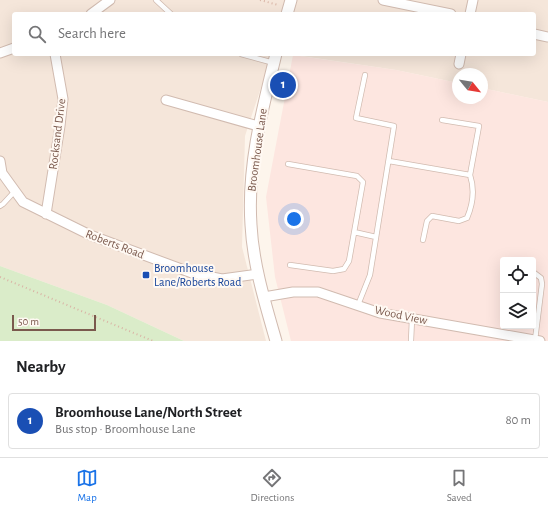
<!DOCTYPE html>
<html lang="en">
<head>
<meta charset="utf-8">
<style>
  :root { --surface:#fff; --page:#f2f2f2; --text:#202124; --muted:#757577; --line:#e0e0e0; --accent:#1a73e8 }
  body { margin:0; font-family:"Alegreya Sans",sans-serif; background:var(--page); color:var(--text) }
  .controls { position:absolute; right:12px; bottom:12px; display:grid; overflow:hidden; border-radius:4px; box-shadow:0 4px 16px #0002 }
  .controls button { width:36px; height:36px; display:grid; place-items:center; padding:0; border:0; border-bottom:1px solid var(--line); background:var(--surface); color:var(--text); font:20px sans-serif }
  .compass { position:absolute; left:452px; top:68px; width:36px; height:36px; border-radius:50%; background:var(--surface); box-shadow:0 4px 16px #0002; rotate:120deg }
  .scale { position:absolute; left:12px; bottom:10px; width:84px; box-sizing:border-box; padding-left:4px; border:2px solid #7a594d; border-top:0; font-size:11px; line-height:14px; white-space:nowrap; color:#7a594d; -webkit-text-stroke:3px #fff9f3; paint-order:stroke }
  .you { position:absolute; left:294px; top:219px; width:14px; height:14px; margin:-10px; border:3px solid #fff; border-radius:50%; background:#1a73e8; box-shadow:0 0 0 6px #1a73e833 }
  .badge { display:grid; place-items:center; width:26px; height:26px; border-radius:50%; background:var(--accent); color:#fff; font-size:13px; font-weight:700 }
  .pin { position:absolute; translate:-50% -50%; border:2px solid #fff; box-shadow:0 1px 4px #0006 }
  .list { margin:0; padding:0; list-style:none }
  h2 { display:flex; justify-content:space-between; align-items:center; height:52px; margin:0; padding:0 16px; font-size:17px }
  h2 small { font-size:13px; font-weight:400; color:var(--muted) }
  .list li { display:grid; grid-template-columns:26px 1fr auto; gap:12px; align-items:center; box-sizing:border-box; height:56px; margin:0 8px 8px; padding:0 8px; border:1px solid var(--line); border-radius:4px }
  .list b { display:block; font-size:15px; white-space:nowrap }
  .list p { margin:0; font-size:13px; white-space:nowrap; color:var(--muted) }
  .list em { font-size:13px; font-style:normal; color:var(--muted) }
  .icon { flex:none; width:22px; height:22px; fill:none; stroke:currentColor; stroke-width:2; stroke-linecap:round; stroke-linejoin:round }
  .map { position:relative; flex:none; width:548px; height:341px; overflow:hidden }
  .search { position:absolute; background:var(--surface); box-shadow:0 4px 16px #0002; left:12px; right:12px; top:12px; height:44px; display:flex; align-items:center; gap:10px; box-sizing:border-box; padding:0 14px; border-radius:4px; color:var(--muted); font-size:15px }
  .sheet { height:116px; background:var(--surface) }
  nav { display:flex; justify-content:space-around; align-items:center; box-sizing:border-box; height:56px; border-top:1px solid var(--line); background:var(--surface); font-size:11px; color:var(--muted) }
  nav a { display:grid; justify-items:center; gap:2px }
  nav .on { color:var(--accent) }
  .map>svg:first-child { display:block }
</style>
</head>
<body>
<div class="map">
<svg width="548" height="341" viewBox="0 0 548 341">
  <rect width="100%" height="100%" fill="#fdf5ec"/>
  <path fill="#f5e6da" d="M0 0H548V102L482 88V74H458V83L396 70 288 54H534V14H14V54H272L245 136 242 247 266 341H184L107 305 0 266Z"/>
  <path fill="#fde6e0" fill-rule="evenodd" d="M293 55 396 70 458 83V98H482V88L548 102V341H291L275 277 266 197ZM503 260H533V326H503Z"/>
  <path fill="#daecc9" d="M0 266 107 305 184 341H0Z"/>
  <g fill="none" stroke-linecap="round" stroke-linejoin="round">
    <defs>
      <path id="service" d="M156 0 171 14
        M241 54 274 63
        M389 161 470 175 479 126 442 120
        M288 164 357 176 363 182 349 261 344 269 333 271 290 265
        M0 206 3 204 15 191
        M354 232 376 237
        M423 240 427 221 432 216 459 221 467 218C473 204 475 190 470 175
        M533 272 541 278 542 284 535 340
        M358 305 370 275 394 126 356 118 365 75
        M411 341 412 319"/>
      <path id="minor" d="M383 0 451 14
        M91 14 110 0
        M470 14 473 0
        M534 34 548 37
        M0 53 14 48
        M459 64 461 54
        M166 100 258 126
        M0 161 2 173 23 202 90 235 192 273 222 279 258 274
        M46 214 60 126 63 99 55 54
        M264 297 293 292H318L380 313 540 341"/>
      <path id="tertiary" d="M287 14 291 0
        M276 341C265 303 253 264 251 225 247 167 262 110 276 54"/>
    </defs>
    <use href="#service" stroke="#d1bbb0" stroke-width="6"/>
    <use href="#minor" stroke="#d1bbb0" stroke-width="11"/>
    <use href="#tertiary" stroke="#d1bbb0" stroke-width="13"/>
    <path stroke="#d9b4a5" stroke-width="2" stroke-dasharray="1 3" stroke-linecap="butt" d="M260 0 278 5
      M0 277 153 341"/>
    <use href="#service" stroke="#fff" stroke-width="4.5"/>
    <use href="#minor" stroke="#fff" stroke-width="9"/>
    <use href="#tertiary" stroke="#fff" stroke-width="11"/>
  </g>
  <rect fill="#1a4fb4" stroke="#fff9f3" stroke-width="1.5" x="142" y="271" width="8" height="8" rx="2"/>
  <g text-anchor="middle" stroke-width="4" stroke-linejoin="round" paint-order="stroke">
    <g font-size="12" fill="#7a594d" stroke="#fff9f3">
      <text transform="translate(57 134) rotate(-83)" y="4">Rocksand Drive</text>
      <text transform="translate(257 150) rotate(-82)" y="4">Broomhouse Lane</text>
      <text transform="translate(115 244) rotate(21)" y="4">Roberts Road</text>
      <text transform="translate(401 315) rotate(12)" y="4">Wood View</text>
    </g>
    <g font-size="12" fill="#164399" stroke="#fff9f3" text-anchor="start">
      <text x="154" y="272">Broomhouse<tspan x="154" dy="14">Lane/Roberts Road</tspan></text>
    </g>
  </g>
</svg>
<div class="controls">
<button><svg class="icon" aria-label="locate" viewBox="0 0 24 24"><circle cx="12" cy="12" r="6"/><path d="M12 2v4M12 18v4M2 12h4M18 12h4"/></svg></button>
<button><svg class="icon" aria-label="layers" viewBox="0 0 24 24"><path d="M12 4l9 5-9 5-9-5zM3 14l9 5 9-5"/></svg></button>
</div>
<svg class="compass" viewBox="-18 -18 36 36"><path d="M0-13l5 13h-10z" fill="#e53935"/><path d="M0 13l5-13h-10z" fill="#757577"/></svg>
<div class="scale">50 m</div>
<div class="you"></div>
<div class="pin badge" style="left:283px;top:85px;background:#1a4fb4">1</div>
<div class="search"><svg class="icon" aria-label="search" viewBox="0 0 24 24"><circle cx="10" cy="10" r="6"/><path d="M15 15l6 6"/></svg>Search here</div>
</div>
<section class="sheet">
<h2>Nearby<small></small></h2>
<ul class="list">
<li><span class="badge" style="background:#1a4fb4">1</span><div><b>Broomhouse Lane/North Street</b><p>Bus stop · Broomhouse Lane</p></div><em>80 m</em></li>
</ul>
</section>
<nav>
<a class="on"><svg class="icon" aria-label="map" viewBox="0 0 24 24"><path d="M3 6l6-2 6 2 6-2v14l-6 2-6-2-6 2zM9 4v14M15 6v14"/></svg>Map</a>
<a><svg class="icon" aria-label="directions" viewBox="0 0 24 24"><path d="M12 3l9 9-9 9-9-9zM9 14v-3h6M13 9l2 2-2 2"/></svg>Directions</a>
<a><svg class="icon" aria-label="saved" viewBox="0 0 24 24"><path d="M7 4h10v16l-5-4-5 4z"/></svg>Saved</a>
</nav>
</body>
</html>
